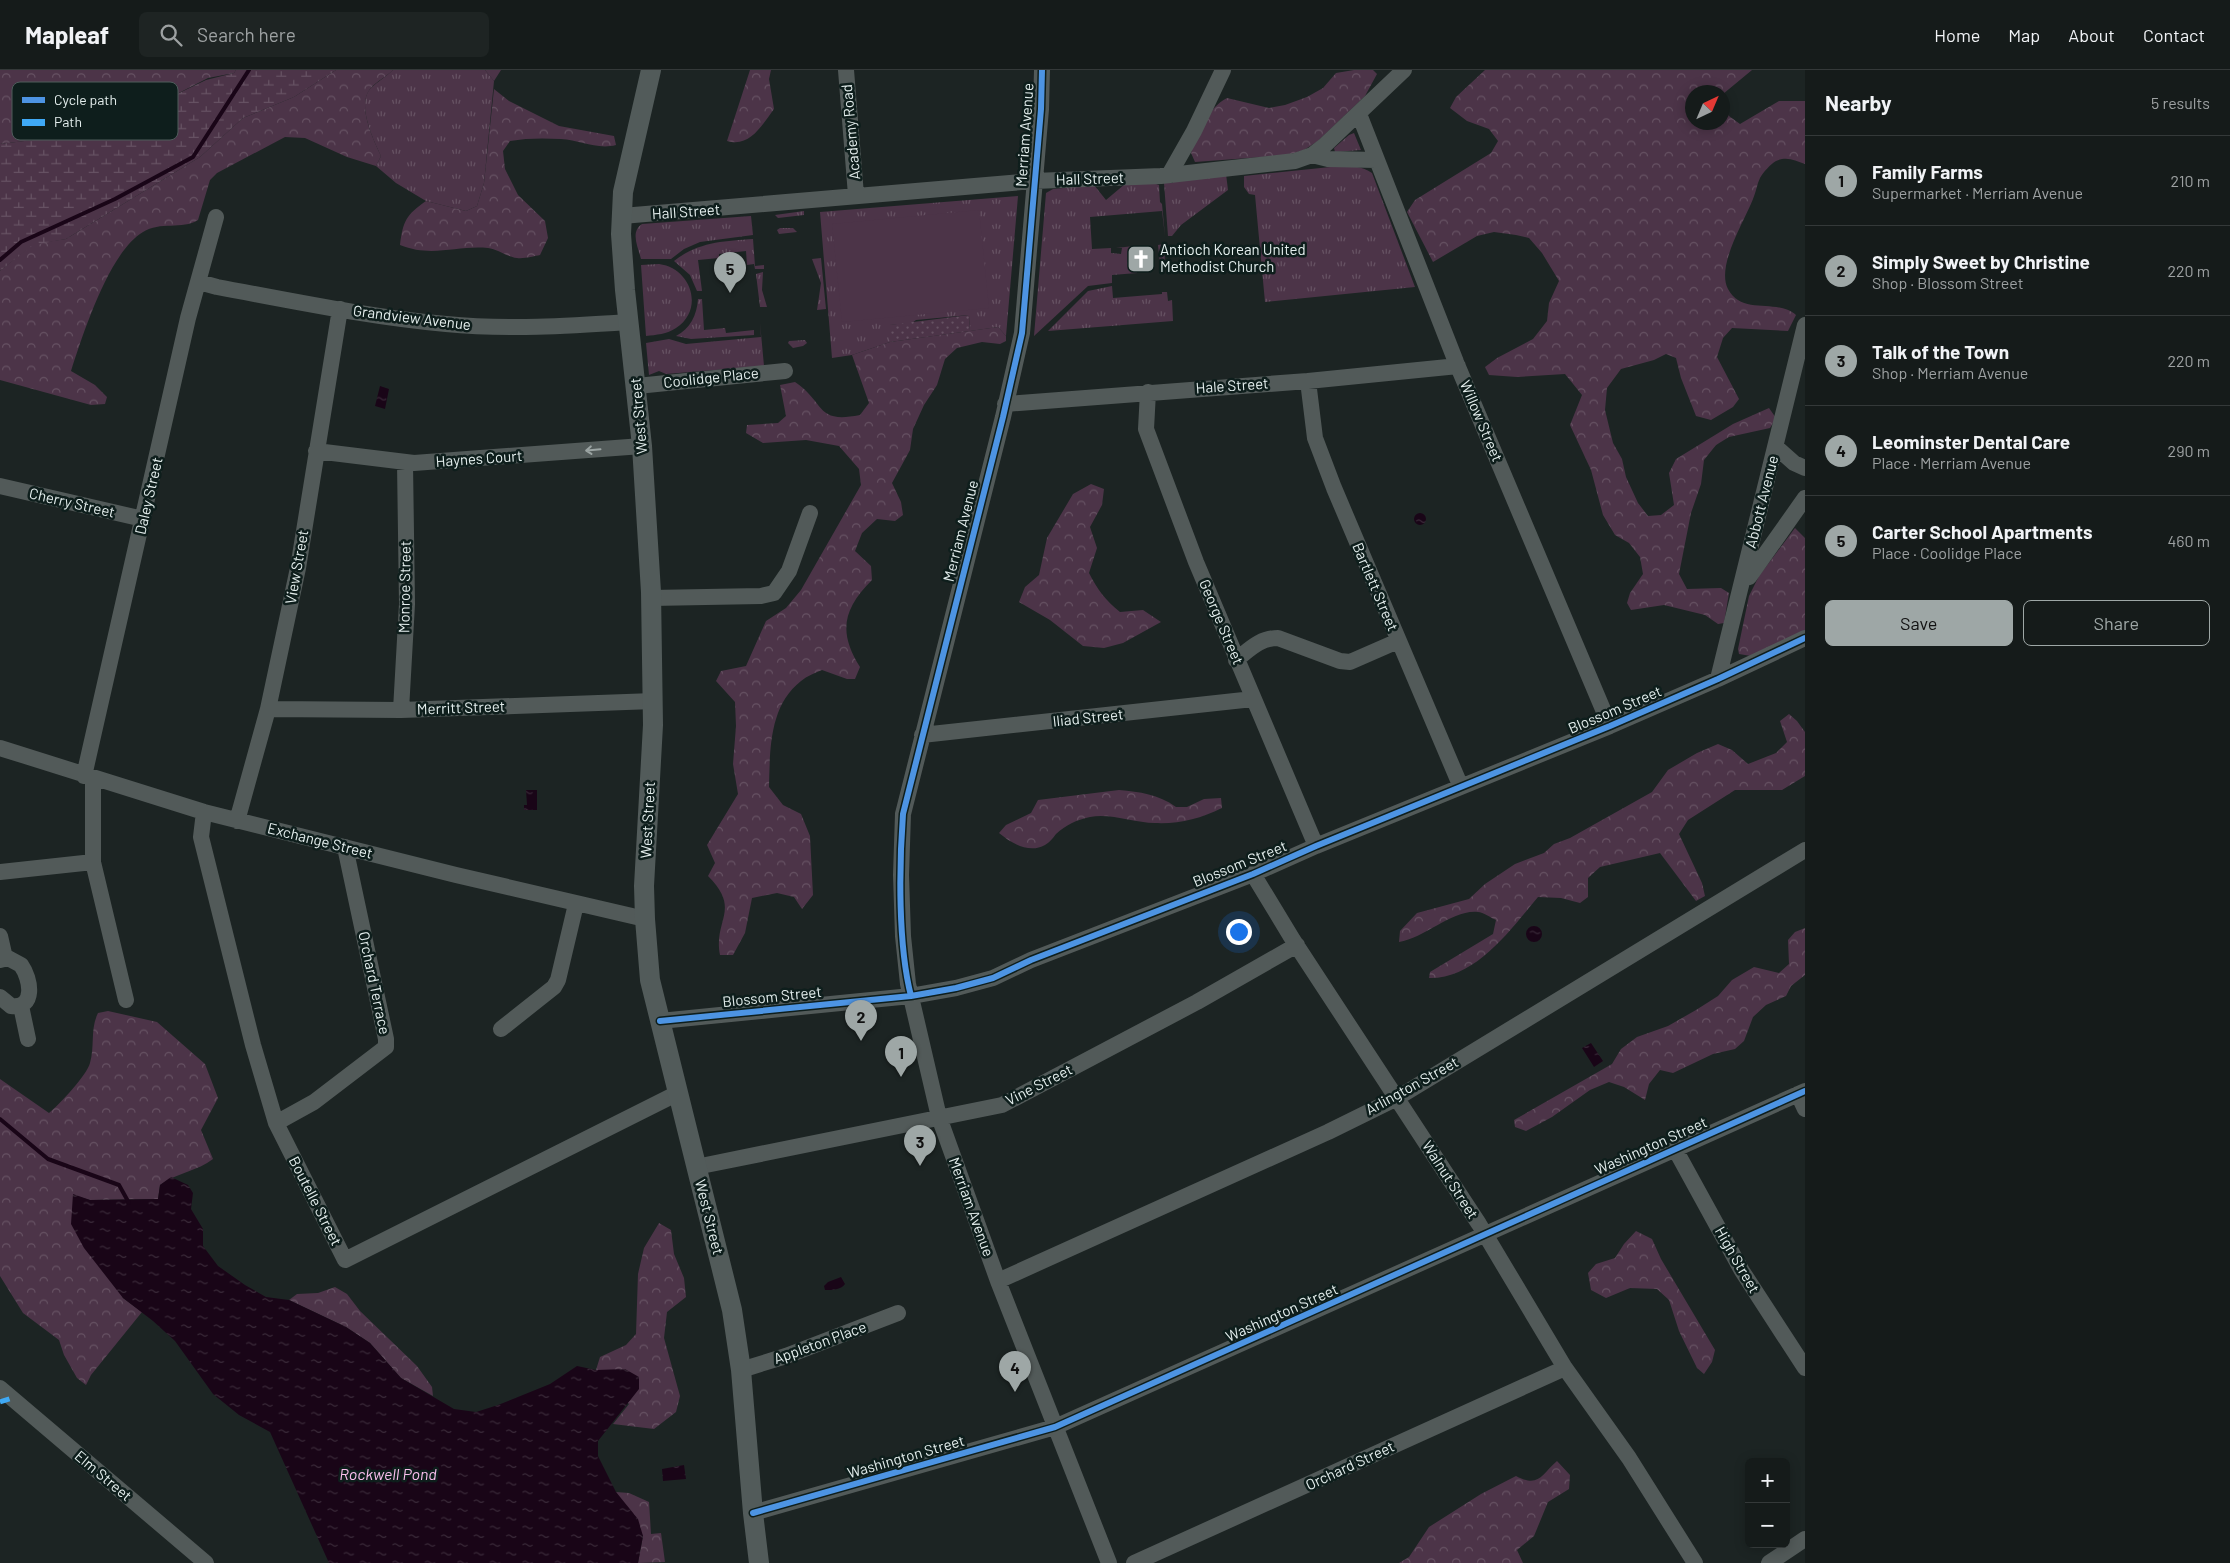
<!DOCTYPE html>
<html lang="en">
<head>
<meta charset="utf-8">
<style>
  :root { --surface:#151b1a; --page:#1e2423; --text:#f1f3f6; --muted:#9da1a2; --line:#343939; --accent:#9ea7a6 }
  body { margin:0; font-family:Barlow,sans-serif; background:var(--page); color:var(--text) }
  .controls { position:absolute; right:15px; bottom:15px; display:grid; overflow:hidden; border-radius:8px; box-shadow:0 2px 12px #0003 }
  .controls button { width:45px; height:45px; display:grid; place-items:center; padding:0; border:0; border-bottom:1px solid var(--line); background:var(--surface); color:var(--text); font:25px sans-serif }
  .compass { position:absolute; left:1685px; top:15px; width:45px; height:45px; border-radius:50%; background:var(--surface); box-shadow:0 2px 12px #0003; rotate:44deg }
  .you { position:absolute; left:1238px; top:861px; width:18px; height:18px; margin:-12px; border:4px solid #fff; border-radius:50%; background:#1a73e8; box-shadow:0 0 0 8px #1a73e833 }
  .badge { display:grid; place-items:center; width:32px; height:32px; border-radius:50%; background:var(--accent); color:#111; font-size:16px; font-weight:700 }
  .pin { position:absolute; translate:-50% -41px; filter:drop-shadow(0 1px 2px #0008) }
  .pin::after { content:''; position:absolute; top:26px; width:18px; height:15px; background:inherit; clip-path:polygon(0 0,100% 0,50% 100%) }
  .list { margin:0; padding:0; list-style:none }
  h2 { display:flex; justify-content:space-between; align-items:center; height:65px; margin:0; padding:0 20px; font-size:21px }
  h2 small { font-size:16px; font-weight:400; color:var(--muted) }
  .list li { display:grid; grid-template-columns:32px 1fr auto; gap:15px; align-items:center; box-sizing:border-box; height:90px; padding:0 20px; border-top:1px solid var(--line) }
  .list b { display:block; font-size:19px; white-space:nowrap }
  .list p { margin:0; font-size:16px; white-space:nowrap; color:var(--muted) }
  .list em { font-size:16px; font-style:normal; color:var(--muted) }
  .actions { display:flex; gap:10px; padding:15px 20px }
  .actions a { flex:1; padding:11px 0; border:1px solid var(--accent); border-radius:8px; text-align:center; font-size:18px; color:var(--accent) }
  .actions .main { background:var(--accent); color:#111 }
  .icon { flex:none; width:28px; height:28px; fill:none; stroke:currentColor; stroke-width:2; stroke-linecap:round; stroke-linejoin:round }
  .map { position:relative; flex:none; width:1805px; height:1493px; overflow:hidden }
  header { display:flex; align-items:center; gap:30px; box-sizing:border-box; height:70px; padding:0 25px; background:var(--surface); border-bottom:1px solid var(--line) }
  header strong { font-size:24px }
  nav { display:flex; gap:28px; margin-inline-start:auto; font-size:18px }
  .search { width:350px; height:45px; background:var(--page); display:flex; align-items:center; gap:12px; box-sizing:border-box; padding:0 18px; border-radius:8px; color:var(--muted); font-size:19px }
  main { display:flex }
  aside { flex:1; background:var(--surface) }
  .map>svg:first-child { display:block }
</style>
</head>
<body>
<header>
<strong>Mapleaf</strong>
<div class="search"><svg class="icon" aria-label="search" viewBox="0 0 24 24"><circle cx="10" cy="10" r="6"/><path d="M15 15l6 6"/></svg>Search here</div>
<nav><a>Home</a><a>Map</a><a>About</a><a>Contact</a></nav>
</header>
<main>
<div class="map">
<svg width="1805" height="1493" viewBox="0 0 1805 1493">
  <defs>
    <pattern id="grass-tufts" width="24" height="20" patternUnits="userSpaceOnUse" patternTransform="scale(1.25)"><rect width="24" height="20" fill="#4c3448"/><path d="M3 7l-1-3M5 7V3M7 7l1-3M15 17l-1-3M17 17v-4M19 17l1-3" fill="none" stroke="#665263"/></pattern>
    <pattern id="forest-crowns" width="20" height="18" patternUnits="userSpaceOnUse" patternTransform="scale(1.25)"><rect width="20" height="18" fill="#4c3448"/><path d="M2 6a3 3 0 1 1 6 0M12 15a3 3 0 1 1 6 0" fill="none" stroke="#665263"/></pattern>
    <pattern id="wetland-marsh" width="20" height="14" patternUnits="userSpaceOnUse" patternTransform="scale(1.25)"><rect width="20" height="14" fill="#4c3448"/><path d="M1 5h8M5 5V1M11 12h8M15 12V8" fill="none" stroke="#665263"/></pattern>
    <pattern id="park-dots" width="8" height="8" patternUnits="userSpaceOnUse" patternTransform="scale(1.25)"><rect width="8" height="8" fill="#4c3448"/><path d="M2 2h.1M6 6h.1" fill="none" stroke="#665263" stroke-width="1.8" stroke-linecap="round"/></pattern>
    <pattern id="water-ripples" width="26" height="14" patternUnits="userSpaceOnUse" patternTransform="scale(1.25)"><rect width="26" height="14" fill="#190517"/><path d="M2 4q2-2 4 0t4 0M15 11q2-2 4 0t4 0" fill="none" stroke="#3a2a39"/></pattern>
  </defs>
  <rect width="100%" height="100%" fill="#1c2423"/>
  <path fill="url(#grass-tufts)" d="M393 0H485L494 11 484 113 477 136 466 141 426 131 396 113 376 96 381 86C373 69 356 33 371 18 378 11 386 7 393 0Z
    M1354 63 1361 80 1335 82 1334 78 1349 65Z
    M1340 96C1352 96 1362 96 1372 103L1415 217 1265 232 1255 125 1249 124 1244 117V106Z
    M1226 104 1228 120 1181 155 1172 166H1168L1164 113H1173V109Z
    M1155 110 1156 114 1159 115 1160 132 1162 134 1165 166 1162 141 1090 147 1092 179 1111 178V183L1121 184 1122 178H1116L1134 176 1137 203 1112 205V213L1088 216 1034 266 1046 123 1053 119 1094 115 1106 130 1125 114Z
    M1018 126 1006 266 998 257 970 261 969 245 916 250 912 253 890 255V272L852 285 832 288 820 142Z
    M804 141V145L778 148 775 145Z
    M751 146 753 165 700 172 684 179 671 189H641C638 177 630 162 642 154Z
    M780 158H793L797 162 779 164 777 160Z
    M753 169 755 196 764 195V199H755L754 194 747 195 746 181 719 184V188L698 190 702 221H697L690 205 674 191C698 172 724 171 753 169Z
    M1164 174 1165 194H1160L1158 175Z
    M821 188 826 239 817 240 821 213 812 189Z
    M659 194C691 198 705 239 676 258 667 264 656 265 646 266L641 195Z
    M763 202 762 220 767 237H760L756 204Z
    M1112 216 1113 228 1162 224V222H1167L1168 231 1172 230 1173 251 1048 261 1088 221Z
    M698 229H702L704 260 725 258 726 263 754 260V265L691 269 676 266C690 259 697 245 698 229Z
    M760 253 764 296 666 304 659 301 649 305 646 273 669 269 686 274 761 267Z
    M805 270 807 273 803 276 793 278 788 273 789 271Z"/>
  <path fill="url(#forest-crowns)" d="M0 0H236L234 3 208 8 171 27 151 42 124 52 94 53 57 67 0 74Z
    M336 0H393C386 7 377 11 371 18 356 34 373 69 381 86L376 96 347 87 305 68 285 67 217 103 210 110 198 150C182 160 160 151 143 162 109 182 83 264 71 301L95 315 107 327 105 334 91 335 0 310V201L33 174 66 169 200 87 243 48 294 27Z
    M485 0H501L494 11Z
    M750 0H771L769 9 774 39C762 55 750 78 727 71Z
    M1354 0H1373L1377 4 1365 26 1318 71 1304 80 1288 85 1195 92 1191 83C1198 62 1208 38 1227 28L1269 38 1285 35 1307 27 1323 18 1336 3Z
    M1485 0H1752L1723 24 1692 22V52H1722L1723 35 1729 46 1740 54 1779 31H1805V94C1795 90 1786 86 1776 91 1771 94 1763 102 1760 108 1757 114 1756 122 1753 129 1744 152 1716 196 1728 219 1742 246 1777 228 1796 245L1788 261 1732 258 1723 268 1717 287 1739 329 1733 337 1711 350 1696 346 1681 308 1676 288 1666 284 1654 290 1621 299 1607 318 1605 340 1613 373 1622 389 1626 407 1638 433 1648 446 1661 445 1674 435 1669 403 1676 389 1733 354 1769 338 1776 348 1770 358 1729 367 1716 375 1704 390 1701 414 1691 443 1679 504 1687 519 1721 518 1729 523 1724 553 1718 554 1705 545 1664 535 1631 540 1627 533 1630 523 1643 504 1640 487 1629 473 1615 465 1603 445 1591 400 1570 355 1582 325 1565 304 1517 307 1489 305 1485 297 1497 288 1533 269 1547 251 1549 233 1559 211 1542 183 1529 168 1516 165 1494 162 1477 166 1433 192 1407 142 1415 130 1491 83 1498 71 1489 59 1467 51 1450 38 1456 27Z
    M494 19 509 31 559 56 614 66 616 75C597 80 580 70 561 69 544 68 526 68 510 71L503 81 505 99 518 125 545 151 548 168 540 185C534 186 524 189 517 188 507 187 498 179 488 178 457 175 432 188 400 175 403 151 406 145 426 131L466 141 477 136 484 113Z
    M998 257 1006 266V271L1000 274 982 272 957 278 945 289 937 315 924 335 913 359 910 380 892 413 901 432 903 445 895 451 877 449 862 463 855 481 871 496 872 510C843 539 838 562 860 597L855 609H847L822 600C815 603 807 606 801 611 769 636 770 680 769 717L783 735 801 744 810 766 813 825 802 839 794 827 777 823 752 828 745 863 733 885H720C713 850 742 840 708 806L715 793 707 775 738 724 733 694 736 656 735 632 716 611 721 601 746 596 766 551 786 538 801 520 861 415 859 399 839 376 806 370 763 373 746 363 747 355 778 353 786 346 780 315 795 312C826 333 815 354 860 345L869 333 852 285 890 272Z
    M1091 414 1104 419 1102 435 1090 457 1097 478 1089 503C1097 519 1106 531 1120 542L1143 540 1161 552 1123 573 1104 578 1083 576 1050 550 1019 532 1025 517 1039 505 1047 468 1073 424Z
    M1795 458 1805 468V561L1751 586 1739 584 1738 579 1749 526 1759 506Z
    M1789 644 1797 651 1805 662V706L1782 720H1735L1688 750 1679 764 1702 813 1705 826 1696 831 1660 783 1600 797 1588 808V827L1580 833 1561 828 1538 827C1510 860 1476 909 1429 908L1430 902 1493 864 1496 850C1491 848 1483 842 1478 842 1453 839 1425 868 1399 872L1400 861 1417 843 1469 829 1485 814 1515 794 1544 783 1554 774 1570 768 1652 722 1668 700 1697 683 1718 674 1732 680 1748 694 1776 683 1787 672 1780 651Z
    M1119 720C1140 722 1158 724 1176 737H1187L1204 729 1221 728 1222 738C1200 749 1179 754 1155 753 1134 753 1111 743 1090 747 1076 750 1066 755 1056 764 1053 768 1049 773 1045 775 1029 784 1011 773 999 763L1006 755 1031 743 1038 730Z
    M1805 858V905L1791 916 1786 926 1766 935 1753 947 1744 971 1735 979 1713 984 1673 1003 1660 1000 1649 1014 1645 1030 1624 1017 1609 1012 1590 1020 1552 1047 1526 1061 1515 1057 1514 1050 1612 994 1621 979 1637 967 1668 956 1696 940 1718 926 1732 910 1754 897 1779 903 1789 894 1788 870 1795 862Z
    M108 941 157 952 205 994 218 1028 201 1060 213 1089C198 1101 176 1103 160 1115L158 1129 90 1130 73 1125 123 1228 142 1242 91 1305 86 1315 77 1308 64 1285 59 1270 23 1243 0 1206V1009L49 1043C59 1035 87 1005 90 993 95 976 90 959 98 943Z
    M659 1153 671 1160 674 1184 684 1208 686 1227 667 1242 664 1268 680 1326 676 1342 654 1359 613 1354 629 1334 596 1300 600 1287 626 1275 636 1264 638 1204 644 1178Z
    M1636 1161 1652 1169 1661 1189 1715 1280 1712 1292 1704 1304 1697 1298 1679 1261 1669 1230 1657 1219 1630 1218 1606 1228 1591 1220 1588 1203 1596 1194 1615 1188 1624 1174Z
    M335 1217 347 1224 360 1241 417 1296 432 1317 433 1326 401 1308 370 1273 346 1257 289 1230 297 1224 318 1223Z
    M1557 1391 1570 1405 1569 1419 1548 1432 1534 1466 1517 1480 1523 1493H1399L1409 1487 1429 1457 1481 1424 1516 1406C1539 1418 1541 1405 1557 1391Z
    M616 1422 629 1423 649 1432 651 1464 661 1463 665 1492 638 1493 643 1466Z"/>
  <path fill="url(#wetland-marsh)" d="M236 0H336L294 27 243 48 200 87 66 169 33 175 0 201V74L57 67 94 53 124 52 151 42 171 27 206 10 234 3Z"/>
  <path fill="url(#park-dots)" d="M969 245 970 261 890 272 889 255Z"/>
  <path fill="#4c3448" d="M979 140 989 238 842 252 832 154Z"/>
  <path fill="url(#water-ripples)" d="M380 316 389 319 385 339 375 336Z
    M1414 449a6 6 0 1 1 12 0a6 6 0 1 1-12 0Z
    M526 720H537V740H524V735H527Z
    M1526 864a8 8 0 1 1 16 0a8 8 0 1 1-16 0Z
    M1591 973 1603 991 1594 997 1582 978Z
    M171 1107 188 1115 193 1123 191 1139 203 1159V1176L218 1196 245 1215 266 1227 289 1230 346 1257 370 1273 401 1308 454 1339 476 1342 498 1335 550 1314 577 1296 596 1300 625 1299 639 1307V1319L598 1371V1386L616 1422 638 1449 643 1466 638 1493H329L270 1362 239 1345 213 1324 175 1271 153 1251 123 1228 84 1178 71 1154 73 1124 90 1130 158 1129 160 1115Z
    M841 1207 845 1214C841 1220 832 1220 825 1220L824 1216 828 1212Z
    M684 1395 686 1409 663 1411 662 1399Z"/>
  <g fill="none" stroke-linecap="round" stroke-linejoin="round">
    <path stroke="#190517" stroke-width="4" d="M0 190 21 172 115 129 193 87 249 0
      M0 1049 48 1089 119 1115 129 1133"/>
    <path stroke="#525a59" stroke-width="16" d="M846 0 856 125
      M1042 0 1041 39 1022 263 1003 347 903 744 901 805 903 866 908 914 939 1047 998 1211 1109 1493
      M1359 44 1456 292 1610 656
      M1312 85 1328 89 1376 90
      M1169 105 1194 61 1223 0
      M622 146 1034 111 1161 106 1295 91 1312 85 1325 75 1404 0
      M199 212 217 217C293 231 369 247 446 254 507 260 568 256 629 252
      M1308 311 1315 368 1334 418 1461 717
      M637 316 785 301
      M1148 322 1146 359 1196 492 1316 776
      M1005 334 1308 311 1458 296
      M1776 377 1794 393 1805 398
      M316 381 414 393 642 376
      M0 416 143 449
      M1749 507 1805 428
      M651 528 761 526 774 523 789 501 810 443
      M1236 590C1250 579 1260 568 1278 568L1340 591 1350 592 1398 571
      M1718 609 1805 255
      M268 639 401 640 654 631
      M401 640 407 534 405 393
      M922 665 1253 629
      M0 678 204 742 456 805 645 849
      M84 706 188 248 216 147
      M93 708V792
      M204 742 201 767 253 975 276 1053 345 1190 678 1023
      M237 751 268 639 298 498 340 239
      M0 802 93 792 126 930
      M1253 804 1293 870 1479 1154 1565 1298 1629 1388 1695 1493
      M0 866 5 888
      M0 890 8 888 21 895C31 909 36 939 11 936L0 927
      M21 936 28 969
      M660 951 911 926 956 918 993 908 1031 890 1253 804 1316 776 1610 656 1718 609 1805 568
      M501 959 554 917 558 910 576 834
      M1798 1024 1805 1039
      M276 1053 314 1032 386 977V969L345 777
      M1675 1079 1742 1201 1805 1298
      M696 1097 1002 1035 1197 932 1297 875
      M998 1211 1328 1062 1397 1028 1805 780
      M741 1300 786 1286 898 1243
      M0 1318 206 1493
      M753 1443 1055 1357 1805 1021
      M1134 1493 1565 1298
      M1769 1493 1805 1469"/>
    <path stroke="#525b5a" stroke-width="20" d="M651 0 623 122 621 164 625 220 642 376 651 522 653 655 644 816 645 849 650 910 732 1240 741 1300 753 1443 759 1493"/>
    <path stroke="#3fa9f5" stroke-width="5" stroke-dasharray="10 5" stroke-linecap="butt" d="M0 1332 12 1328"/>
    <defs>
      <path id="cycleway" d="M911 926C898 875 899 797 903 744L1003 347 1022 263 1041 39 1042 0
        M660 951 911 926 956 918 993 908 1031 890 1253 804 1316 776 1610 656 1718 609 1805 568
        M753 1443 1055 1357 1805 1021"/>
    </defs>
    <use href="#cycleway" stroke="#0e1e1c" stroke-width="9"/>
    <use href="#cycleway" stroke="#4d94e3" stroke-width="6"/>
  </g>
  <defs><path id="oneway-shaft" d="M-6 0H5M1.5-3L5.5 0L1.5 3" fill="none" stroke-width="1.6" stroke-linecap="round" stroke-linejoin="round" transform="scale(1.25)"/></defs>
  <use stroke="#9ba4a3" href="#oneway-shaft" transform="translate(593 380) rotate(175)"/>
  <defs>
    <symbol id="church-square" viewBox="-11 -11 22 22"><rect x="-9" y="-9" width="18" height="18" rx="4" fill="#9ea7a6" stroke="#0e1e1c"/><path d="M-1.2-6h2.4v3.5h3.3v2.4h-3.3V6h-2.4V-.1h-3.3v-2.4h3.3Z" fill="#fff"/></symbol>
  </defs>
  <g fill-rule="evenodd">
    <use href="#church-square" x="1125" y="173" width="32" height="32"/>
  </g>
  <g text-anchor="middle" stroke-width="5" stroke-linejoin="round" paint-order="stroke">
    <g font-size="15" fill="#e4eeed" stroke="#0e1e1c">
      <text transform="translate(851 62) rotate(-95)" y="5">Academy Road</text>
      <text transform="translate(1025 65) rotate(-86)" y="5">Merriam Avenue</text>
      <text transform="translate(1090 109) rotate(-2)" y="5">Hall Street</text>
      <text transform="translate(686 142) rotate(-4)" y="5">Hall Street</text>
      <text transform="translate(412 248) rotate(7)" y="5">Grandview Avenue</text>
      <text transform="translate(711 308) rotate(-6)" y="5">Coolidge Place</text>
      <text transform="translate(1232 316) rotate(-4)" y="5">Hale Street</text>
      <text transform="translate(639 346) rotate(-95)" y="5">West Street</text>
      <text transform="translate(1481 351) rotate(67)" y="5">Willow Street</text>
      <text transform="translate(479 389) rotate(-4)" y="5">Haynes Court</text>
      <text transform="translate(149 426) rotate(-77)" y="5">Daley Street</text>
      <text transform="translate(1762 432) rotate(-76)" y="5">Abbott Avenue</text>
      <text transform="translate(72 433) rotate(13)" y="5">Cherry Street</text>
      <text transform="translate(961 461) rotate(-76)" y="5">Merriam Avenue</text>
      <text transform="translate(297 497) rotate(-80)" y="5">View Street</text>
      <text transform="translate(405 517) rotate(-89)" y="5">Monroe Street</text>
      <text transform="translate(1375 517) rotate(67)" y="5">Bartlett Street</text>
      <text transform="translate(1221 552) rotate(67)" y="5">George Street</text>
      <text transform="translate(461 638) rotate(-2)" y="5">Merritt Street</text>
      <text transform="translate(1615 640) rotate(-23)" y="5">Blossom Street</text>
      <text transform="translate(1088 648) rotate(-6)" y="5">Iliad Street</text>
      <text transform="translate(648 750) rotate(-87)" y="5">West Street</text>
      <text transform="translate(320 771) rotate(14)" y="5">Exchange Street</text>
      <text transform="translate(1240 794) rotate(-22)" y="5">Blossom Street</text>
      <text transform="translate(374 913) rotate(78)" y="5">Orchard Terrace</text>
      <text transform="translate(772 927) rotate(-6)" y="5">Blossom Street</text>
      <text transform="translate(1039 1015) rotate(-27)" y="5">Vine Street</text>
      <text transform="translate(1412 1016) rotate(-29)" y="5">Arlington Street</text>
      <text transform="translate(1651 1076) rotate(-24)" y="5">Washington Street</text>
      <text transform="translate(1450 1110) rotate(57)" y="5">Walnut Street</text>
      <text transform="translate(315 1131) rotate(63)" y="5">Boutelle Street</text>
      <text transform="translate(971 1137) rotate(70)" y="5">Merriam Avenue</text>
      <text transform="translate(709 1147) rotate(76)" y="5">West Street</text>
      <text transform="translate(1737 1190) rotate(60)" y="5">High Street</text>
      <text transform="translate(1282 1243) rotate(-24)" y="5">Washington Street</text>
      <text transform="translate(820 1273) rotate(-20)" y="5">Appleton Place</text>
      <text transform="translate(906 1387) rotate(-16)" y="5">Washington Street</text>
      <text transform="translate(1350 1396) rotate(-25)" y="5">Orchard Street</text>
      <text transform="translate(103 1406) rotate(40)" y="5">Elm Street</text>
    </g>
    <g font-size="15" fill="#e4eeed" stroke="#0e1e1c" text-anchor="start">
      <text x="1160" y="185">Antioch Korean United<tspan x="1160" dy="17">Methodist Church</tspan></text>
    </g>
    <g font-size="16" font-style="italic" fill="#f9bfed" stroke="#0e1e1c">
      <text x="388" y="1410">Rockwell Pond</text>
    </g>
  </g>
  <rect x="12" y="12" width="166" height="58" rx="8" fill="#0e1e1c" stroke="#4e5c5b" stroke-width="1"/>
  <rect x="22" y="27" width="23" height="6" fill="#4d94e3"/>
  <rect x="22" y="49" width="23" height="7" fill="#3fa9f5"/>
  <g font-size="14" fill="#e4eeed">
    <text x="54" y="35">Cycle path</text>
    <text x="54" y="57">Path</text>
  </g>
</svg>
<div class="controls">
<button>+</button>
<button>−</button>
</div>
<svg class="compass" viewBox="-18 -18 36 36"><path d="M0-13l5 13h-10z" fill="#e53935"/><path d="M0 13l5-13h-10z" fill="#9da1a2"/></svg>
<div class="you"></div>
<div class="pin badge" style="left:901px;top:1007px">1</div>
<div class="pin badge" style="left:861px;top:971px">2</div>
<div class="pin badge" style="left:920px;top:1096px">3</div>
<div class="pin badge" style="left:1015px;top:1322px">4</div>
<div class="pin badge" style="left:730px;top:223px">5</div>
</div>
<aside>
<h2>Nearby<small>5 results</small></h2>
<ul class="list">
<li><span class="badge">1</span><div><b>Family Farms</b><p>Supermarket · Merriam Avenue</p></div><em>210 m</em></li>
<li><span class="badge">2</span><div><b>Simply Sweet by Christine</b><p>Shop · Blossom Street</p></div><em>220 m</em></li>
<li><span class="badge">3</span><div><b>Talk of the Town</b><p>Shop · Merriam Avenue</p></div><em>220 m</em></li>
<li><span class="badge">4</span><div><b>Leominster Dental Care</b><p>Place · Merriam Avenue</p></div><em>290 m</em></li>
<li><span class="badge">5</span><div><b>Carter School Apartments</b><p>Place · Coolidge Place</p></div><em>460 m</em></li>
</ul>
<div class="actions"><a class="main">Save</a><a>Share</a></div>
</aside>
</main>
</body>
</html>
